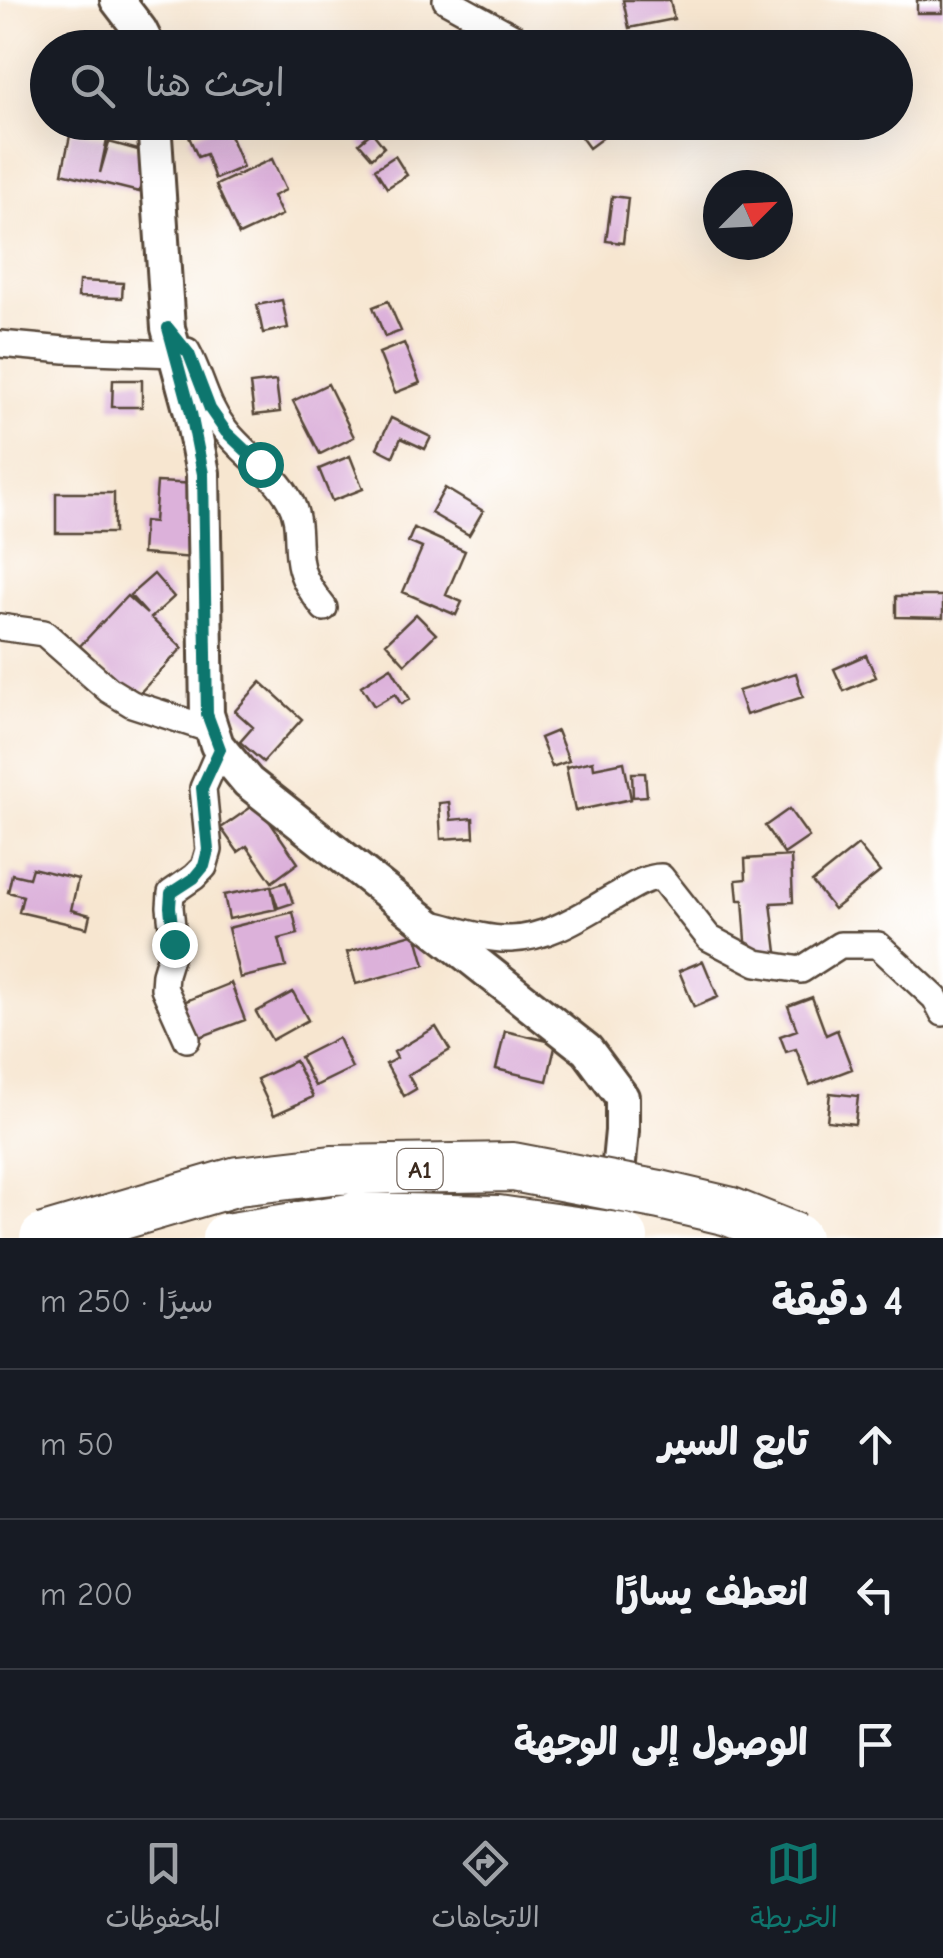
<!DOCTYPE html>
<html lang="ar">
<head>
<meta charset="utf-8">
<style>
  :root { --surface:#171b24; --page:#20242c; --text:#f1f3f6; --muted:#9ea1a6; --line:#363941; --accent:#0f766e }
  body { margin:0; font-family:"Comic Neue","Playpen Sans Arabic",sans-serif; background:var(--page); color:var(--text); direction:rtl }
  .compass { position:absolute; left:703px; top:170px; width:90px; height:90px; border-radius:50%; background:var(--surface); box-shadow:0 10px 40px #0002; rotate:66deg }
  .stop { position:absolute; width:30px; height:30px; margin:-22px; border:8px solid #0f766e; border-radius:50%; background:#fff }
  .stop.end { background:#0f766e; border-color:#fff; box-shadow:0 2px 10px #0008 }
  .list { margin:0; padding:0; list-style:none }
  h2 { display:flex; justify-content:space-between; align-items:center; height:130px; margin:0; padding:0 40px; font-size:42px }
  h2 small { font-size:32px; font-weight:400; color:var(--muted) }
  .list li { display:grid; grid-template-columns:65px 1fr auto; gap:30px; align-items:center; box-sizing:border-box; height:150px; padding:0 40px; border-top:2px solid var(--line) }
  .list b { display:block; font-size:38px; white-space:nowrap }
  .list em { font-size:32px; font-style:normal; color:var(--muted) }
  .icon { flex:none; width:55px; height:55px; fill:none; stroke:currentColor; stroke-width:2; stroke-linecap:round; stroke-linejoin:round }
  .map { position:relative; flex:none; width:943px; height:1238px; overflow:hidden; direction:ltr }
  .search { position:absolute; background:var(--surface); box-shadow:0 10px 40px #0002; left:30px; right:30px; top:30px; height:110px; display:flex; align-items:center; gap:25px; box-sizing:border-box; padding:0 35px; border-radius:55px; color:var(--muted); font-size:38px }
  .sheet { height:580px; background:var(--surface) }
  nav { display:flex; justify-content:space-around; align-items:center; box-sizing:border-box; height:140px; border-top:2px solid var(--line); background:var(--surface); font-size:28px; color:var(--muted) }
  nav a { display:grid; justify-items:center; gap:5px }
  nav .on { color:var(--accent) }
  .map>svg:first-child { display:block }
</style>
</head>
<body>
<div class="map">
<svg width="943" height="1238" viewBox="0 0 943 1238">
  <rect width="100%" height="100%" fill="#fff"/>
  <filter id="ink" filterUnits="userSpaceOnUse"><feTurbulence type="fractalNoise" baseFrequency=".01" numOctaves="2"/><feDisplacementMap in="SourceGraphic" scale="20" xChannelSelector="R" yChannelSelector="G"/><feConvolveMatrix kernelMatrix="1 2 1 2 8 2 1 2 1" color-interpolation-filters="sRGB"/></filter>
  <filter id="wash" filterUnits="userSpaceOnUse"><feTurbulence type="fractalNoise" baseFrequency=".0048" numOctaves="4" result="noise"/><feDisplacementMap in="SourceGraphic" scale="40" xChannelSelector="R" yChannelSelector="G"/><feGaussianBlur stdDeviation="2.25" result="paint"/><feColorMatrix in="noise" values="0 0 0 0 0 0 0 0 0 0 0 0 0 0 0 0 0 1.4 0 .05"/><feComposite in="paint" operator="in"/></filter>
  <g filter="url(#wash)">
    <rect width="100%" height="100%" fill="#f7e6d0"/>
    <g id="blocks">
      <path fill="#dcb1da" d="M623 0H670L674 19 629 28Z
        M917 0H943V13H917Z
        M459 29 467 48H424L423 45Z
        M570 122H624L589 148Z
        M225 123 243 167 215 179 206 154 198 157 189 137Z
        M71 131 107 139 100 173 109 142 149 153 139 192 62 173Z
        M372 132 384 147 372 158 359 143Z
        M395 156 407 175 387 188 375 169Z
        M272 159 286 190 273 196 282 215 239 235 216 185Z
        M612 196 628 198 623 243 606 241Z
        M79 281 123 283 122 298 78 297Z
        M282 300 288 328 263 333 257 305Z
        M388 301 401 331 385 337 373 307Z
        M404 343 420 383 395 393 379 353Z
        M113 380H142V407H112Z
        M276 381 280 412 254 415 250 384Z
        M328 384 354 437 320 454 293 401Z
        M391 418 431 437 425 449 401 438 393 456 377 448Z
        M350 456 363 489 332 501 319 469Z
        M157 482 198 484 194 558 142 554 144 521 154 522Z
        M445 488 483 511 469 535 431 513Z
        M56 493H114V533H56Z
        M414 528 465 551 446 595 462 602 456 615 403 592 422 548 408 542Z
        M154 574 174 597 151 618 182 648 135 698 80 646 127 596 147 614 130 595Z
        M896 596H943V618L896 617Z
        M416 614 436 634 405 664 386 643Z
        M866 655 876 677 844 691 834 669Z
        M391 667 410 699 401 704 395 694 374 706 361 686Z
        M796 673 803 697 746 715 738 691Z
        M261 682 302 719 263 762 240 742 253 727 235 711Z
        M557 731 569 761 552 767 540 738Z
        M593 761 594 768 624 762 631 799 575 811 566 767Z
        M632 773H645L647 796 633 797Z
        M449 802 451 820 473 818 474 837 441 839 439 803Z
        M257 803 298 863 272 882 247 846 238 852 221 828Z
        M789 809 809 837 784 854 765 826Z
        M858 845 880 872 834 909 812 882Z
        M791 856 793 902 771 903 777 952 747 954 743 900H738L736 880 746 879 745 859Z
        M32 868 78 879 71 910 90 915 87 928 19 912 23 896 8 892 12 874 29 878Z
        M286 882 293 903 278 908 271 887Z
        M271 886 276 909 229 919 224 895Z
        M293 912 298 934 279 939 286 967 240 978 228 928Z
        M416 933 425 965 356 984 347 952Z
        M703 961 718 997 694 1007 679 971Z
        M231 983 245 1020 195 1039 181 1003Z
        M293 992 308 1020 272 1040 256 1012Z
        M812 997 826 1035 837 1030 852 1069 810 1085 796 1049 786 1052 780 1036 797 1030 788 1006Z
        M436 1027 450 1050 408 1075 416 1089 404 1096 386 1064 397 1058 394 1052Z
        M505 1031 556 1043 547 1081 496 1069Z
        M338 1038 352 1068 315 1086 300 1057Z
        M295 1061 313 1097 274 1115 257 1079Z
        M830 1093 858 1096 855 1124 827 1121Z"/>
    </g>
  </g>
  <g filter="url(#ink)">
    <use href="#blocks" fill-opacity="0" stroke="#574639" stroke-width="2.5"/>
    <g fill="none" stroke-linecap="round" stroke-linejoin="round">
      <defs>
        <path id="minor" d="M446 0 515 38
          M0 344 65 350 175 354
          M187 351C201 376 205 404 223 427 242 454 274 471 290 501 302 522 295 546 301 568 305 583 315 596 324 608
          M0 627 44 633 109 690 132 704 212 730
          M433 924C458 930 485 940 511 939 548 938 581 916 612 898 627 890 644 877 661 877L709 938 757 963 801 970 840 945H878L935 998 943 1013
          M187 1039 164 988 165 974 174 945 170 907 171 893 194 877 204 867 209 850 203 788 220 749"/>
        <path id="tertiary" d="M117 0 140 30 149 48
          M154 122 168 328 191 413 203 473 207 714 217 745 248 782 587 1050 622 1097V1131L615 1204"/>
      </defs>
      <use href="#minor" stroke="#574639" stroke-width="30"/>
      <use href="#tertiary" stroke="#574639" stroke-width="38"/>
      <use href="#minor" stroke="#fff" stroke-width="25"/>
      <use href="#tertiary" stroke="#fff" stroke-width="32"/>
      <defs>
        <path id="motorway-bridge" d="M44 1238 238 1181 332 1170 513 1167 660 1195 728 1211 796 1238
          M226 1238 356 1217 498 1220 624 1238"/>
      </defs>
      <use href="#motorway-bridge" stroke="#574639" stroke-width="52" stroke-linecap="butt"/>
      <use href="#motorway-bridge" stroke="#fff" stroke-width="48"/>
    </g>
  </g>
  <g fill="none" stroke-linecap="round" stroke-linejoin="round" filter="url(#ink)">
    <path stroke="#0f766e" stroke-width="12" d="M174 944 170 907 171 893 194 878 204 866 208 850 202 788 220 749 207 714 203 474 191 413 168 328 189 354 210 409 226 432 260 464"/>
  </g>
  <g text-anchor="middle" stroke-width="8" stroke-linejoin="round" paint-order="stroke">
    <rect fill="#fff" stroke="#766a62" stroke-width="2.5" x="397.5" y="1149" width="45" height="40" rx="8"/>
    <g font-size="25" font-weight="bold" fill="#3b2a1e">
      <text x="420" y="1178">A1</text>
    </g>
  </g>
</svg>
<svg class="compass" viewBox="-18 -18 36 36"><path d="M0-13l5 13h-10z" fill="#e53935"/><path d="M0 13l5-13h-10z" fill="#9ea1a6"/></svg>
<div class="stop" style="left:260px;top:464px"></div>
<div class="stop end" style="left:174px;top:944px"></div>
<div class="search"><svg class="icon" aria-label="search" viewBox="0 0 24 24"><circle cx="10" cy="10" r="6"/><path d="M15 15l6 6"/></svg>ابحث هنا</div>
</div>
<section class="sheet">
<h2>4 دقيقة<small>سيرًا · 250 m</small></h2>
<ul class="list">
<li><svg class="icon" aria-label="ahead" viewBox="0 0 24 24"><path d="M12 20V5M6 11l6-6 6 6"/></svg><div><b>تابع السير</b></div><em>50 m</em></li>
<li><svg class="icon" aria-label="left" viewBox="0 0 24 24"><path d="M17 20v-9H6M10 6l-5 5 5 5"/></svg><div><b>انعطف يسارًا</b></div><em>200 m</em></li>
<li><svg class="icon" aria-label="arrive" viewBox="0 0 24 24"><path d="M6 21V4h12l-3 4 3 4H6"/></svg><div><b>الوصول إلى الوجهة</b></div></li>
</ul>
</section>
<nav>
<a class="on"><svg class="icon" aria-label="map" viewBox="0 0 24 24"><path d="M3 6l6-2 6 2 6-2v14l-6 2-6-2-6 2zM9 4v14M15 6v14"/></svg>الخريطة</a>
<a><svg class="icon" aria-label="directions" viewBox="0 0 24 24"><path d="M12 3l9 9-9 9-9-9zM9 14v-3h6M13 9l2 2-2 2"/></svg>الاتجاهات</a>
<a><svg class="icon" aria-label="saved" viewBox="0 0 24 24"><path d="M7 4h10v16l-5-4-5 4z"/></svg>المحفوظات</a>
</nav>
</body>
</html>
